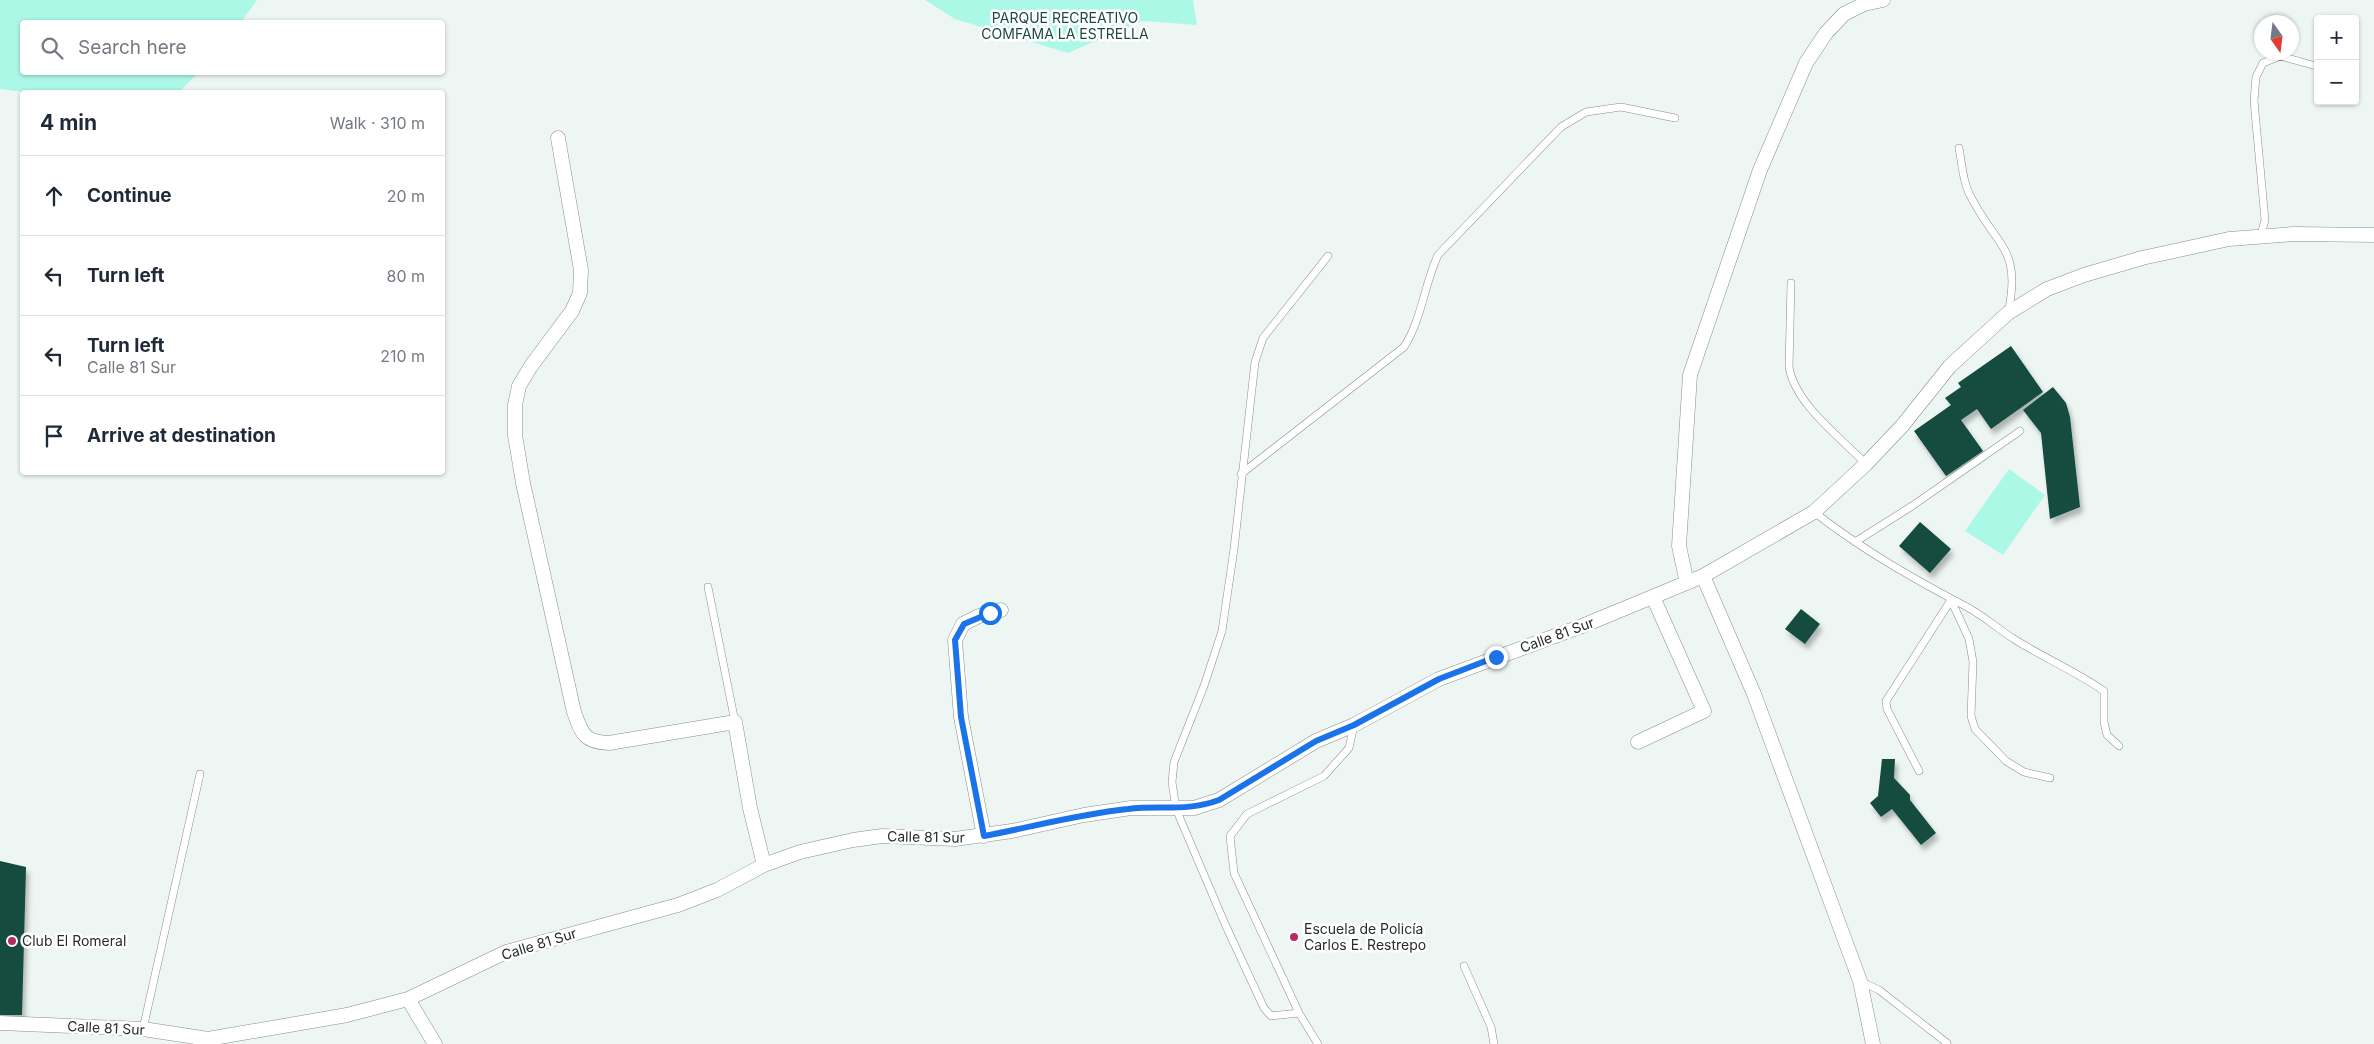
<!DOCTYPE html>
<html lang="en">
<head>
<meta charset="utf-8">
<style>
  :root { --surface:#fff; --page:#f2f2f3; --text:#1f2937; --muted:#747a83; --line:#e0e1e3 }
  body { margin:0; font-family:Inter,sans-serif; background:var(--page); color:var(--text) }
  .controls { position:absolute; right:15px; top:15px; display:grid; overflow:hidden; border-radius:5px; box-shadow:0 1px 4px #0004 }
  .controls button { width:45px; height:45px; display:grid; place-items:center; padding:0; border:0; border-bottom:1px solid var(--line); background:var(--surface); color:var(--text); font:25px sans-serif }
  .compass { position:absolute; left:2254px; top:15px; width:45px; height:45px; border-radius:50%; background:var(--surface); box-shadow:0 1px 4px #0004; rotate:166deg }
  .stop { position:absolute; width:15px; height:15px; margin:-11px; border:4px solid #1a73e8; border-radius:50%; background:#fff }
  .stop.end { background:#1a73e8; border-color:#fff; box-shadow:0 1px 5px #0008 }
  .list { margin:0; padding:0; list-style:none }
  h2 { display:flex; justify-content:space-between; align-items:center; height:65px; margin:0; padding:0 20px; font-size:21px }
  h2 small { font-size:16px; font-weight:400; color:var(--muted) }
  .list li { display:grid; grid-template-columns:32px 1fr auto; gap:15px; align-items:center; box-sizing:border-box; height:80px; padding:0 20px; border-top:1px solid var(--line) }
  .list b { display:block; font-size:19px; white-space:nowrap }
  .list p { margin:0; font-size:16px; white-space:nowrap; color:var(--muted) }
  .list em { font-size:16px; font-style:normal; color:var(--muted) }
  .icon { flex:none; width:28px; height:28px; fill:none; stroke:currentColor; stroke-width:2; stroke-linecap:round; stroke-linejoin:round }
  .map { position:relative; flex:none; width:2374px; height:1044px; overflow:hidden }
  .search { position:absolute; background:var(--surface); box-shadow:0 1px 4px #0004; left:20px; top:20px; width:425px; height:55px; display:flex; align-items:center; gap:12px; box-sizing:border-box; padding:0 18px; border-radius:5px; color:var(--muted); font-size:19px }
  .panel { position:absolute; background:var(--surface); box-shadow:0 1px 4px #0004; left:20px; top:90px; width:425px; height:385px; border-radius:5px }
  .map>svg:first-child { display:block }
</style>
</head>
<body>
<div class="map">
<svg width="2374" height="1044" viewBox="0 0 2374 1044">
  <defs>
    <filter id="shadow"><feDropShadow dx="3" dy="5.5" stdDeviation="2.5" flood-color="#0004"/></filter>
  </defs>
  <rect width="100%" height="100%" fill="#eef6f4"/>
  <path fill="#acf8e7" d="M0 0H257L241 22H22V72L198 73 179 92H23L0 89Z
    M925 0H1193L1197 25 1142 21 1068 53 955 19Z
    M2009 469 2045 495 2003 555 1965 531Z"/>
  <path fill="#124b41" filter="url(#shadow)" d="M2011 346 2043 392 1991 429 1977 409 1961 420 1983 451 1946 476 1914 431 1951 405 1945 398 1961 387 1958 383Z
    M2053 387 2066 403 2070 417 2080 507 2050 519 2041 433 2023 410Z
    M1920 522 1951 549 1930 573 1899 546Z
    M1801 609 1820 624 1805 644 1785 629Z
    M1882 759H1895L1894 778 1910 795V800L1936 833 1921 845 1892 809 1881 817 1870 803 1878 796Z
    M0 861 26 867 22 1015H0Z"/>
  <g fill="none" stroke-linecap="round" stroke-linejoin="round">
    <defs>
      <path id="service" d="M1959 148C1962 164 1963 183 1971 197 1997 248 2022 248 2008 313
        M2261 235 2265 220 2254 101 2256 77 2263 63 2280 56 2316 66
        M1791 283 1789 367C1795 404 1840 437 1866 464
        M1241 474 1404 347C1422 319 1424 285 1438 255L1561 127 1586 112 1621 107 1675 118
        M1814 512C1861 549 1914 579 1967 607 1984 616 1998 629 2014 639 2044 658 2075 671 2104 691V722L2107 735 2119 746
        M1855 542 1912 506 2020 431
        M708 587 735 722
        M1951 600 1969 639 1973 662 1971 716 1975 729 2006 761 2024 772 2050 778
        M1919 771 1887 709 1886 701 1951 600
        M1464 966 1491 1027 1494 1044
        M1860 981 1879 990 1947 1043
        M1299 1013 1271 1016 1264 1008 1225 924 1176 809 1172 782 1174 762 1204 686 1222 631 1234 549 1255 362 1263 338 1328 256
        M143 1029 200 774
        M1318 1044 1299 1013 1234 873 1230 836 1247 814 1324 776 1349 748 1354 725"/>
      <path id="minor" d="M558 138 581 270 580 293 572 311 531 366 519 386 515 405V435L523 483 574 712C582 734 584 742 609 743L735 722 750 808 764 865
        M1703 576 1754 694 1860 981 1873 1044
        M1687 583 1679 546 1690 375 1760 170 1806 63 1826 33 1844 14 1864 4 1883 0
        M1638 742 1704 711 1653 597
        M984 836 961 717 955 640 963 624 979 616 1001 610
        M408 999 435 1044
        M0 1023 143 1029 208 1039 347 1015 408 999 506 952 678 905 717 890 764 865 800 852 853 840 882 836 955 839 1012 831 1084 815 1131 808H1194L1219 800 1316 741 1354 725 1439 679 1582 626 1703 576 1814 512 1866 464 1902 426 1950 366 2008 313 2047 289 2084 275 2142 258 2229 239 2294 234 2374 235"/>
    </defs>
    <use href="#service" stroke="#878e8d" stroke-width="8"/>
    <use href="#minor" stroke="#878e8d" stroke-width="15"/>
    <use href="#service" stroke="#fff" stroke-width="7"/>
    <use href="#minor" stroke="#fff" stroke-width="14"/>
  </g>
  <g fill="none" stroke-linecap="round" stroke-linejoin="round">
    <path stroke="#1a73e8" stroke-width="6" d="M990 613 964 624 955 640 961 717 984 836C1032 827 1079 814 1128 809 1160 805 1187 812 1219 800L1316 741 1354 725 1439 679 1496 657"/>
  </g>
  <g fill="#b52b67" stroke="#fff" stroke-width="2">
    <circle cx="1294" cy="937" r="5"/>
    <circle cx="12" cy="941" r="5"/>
  </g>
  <g text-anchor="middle" stroke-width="5" stroke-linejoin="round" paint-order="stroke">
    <g font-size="14" fill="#1d4a41" stroke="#fff">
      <text x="1065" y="23">PARQUE RECREATIVO<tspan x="1065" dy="16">COMFAMA LA ESTRELLA</tspan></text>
    </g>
    <g font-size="14" fill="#292c2b" stroke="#fff">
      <text transform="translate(1557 635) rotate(-20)" y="5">Calle 81 Sur</text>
      <text transform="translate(926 837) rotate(1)" y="5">Calle 81 Sur</text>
      <text transform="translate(539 944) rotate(-17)" y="5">Calle 81 Sur</text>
      <text transform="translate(106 1028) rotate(3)" y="5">Calle 81 Sur</text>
    </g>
    <g font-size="14" fill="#292c2b" stroke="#fff" text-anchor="start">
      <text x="1304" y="934">Escuela de Policía<tspan x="1304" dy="16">Carlos E. Restrepo</tspan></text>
      <text x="22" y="946">Club El Romeral</text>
    </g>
  </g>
</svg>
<div class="controls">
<button>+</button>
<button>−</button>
</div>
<svg class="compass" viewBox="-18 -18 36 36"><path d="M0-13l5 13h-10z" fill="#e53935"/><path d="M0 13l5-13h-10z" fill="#747a83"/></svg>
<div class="stop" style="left:990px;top:613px"></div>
<div class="stop end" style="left:1496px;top:657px"></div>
<div class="search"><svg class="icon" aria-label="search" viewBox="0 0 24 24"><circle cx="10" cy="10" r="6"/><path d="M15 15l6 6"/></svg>Search here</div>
<section class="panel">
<h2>4 min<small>Walk · 310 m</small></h2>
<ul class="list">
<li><svg class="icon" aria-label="ahead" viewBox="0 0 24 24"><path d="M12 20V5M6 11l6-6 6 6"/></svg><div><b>Continue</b></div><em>20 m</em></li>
<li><svg class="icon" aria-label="left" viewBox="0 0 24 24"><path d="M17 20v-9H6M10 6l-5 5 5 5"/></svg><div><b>Turn left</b></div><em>80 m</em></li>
<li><svg class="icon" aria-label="left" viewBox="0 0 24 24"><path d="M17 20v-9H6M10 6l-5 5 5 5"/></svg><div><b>Turn left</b><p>Calle 81 Sur</p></div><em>210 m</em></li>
<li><svg class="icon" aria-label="arrive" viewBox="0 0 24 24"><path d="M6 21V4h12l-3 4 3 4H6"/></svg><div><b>Arrive at destination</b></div></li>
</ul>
</section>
</div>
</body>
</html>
